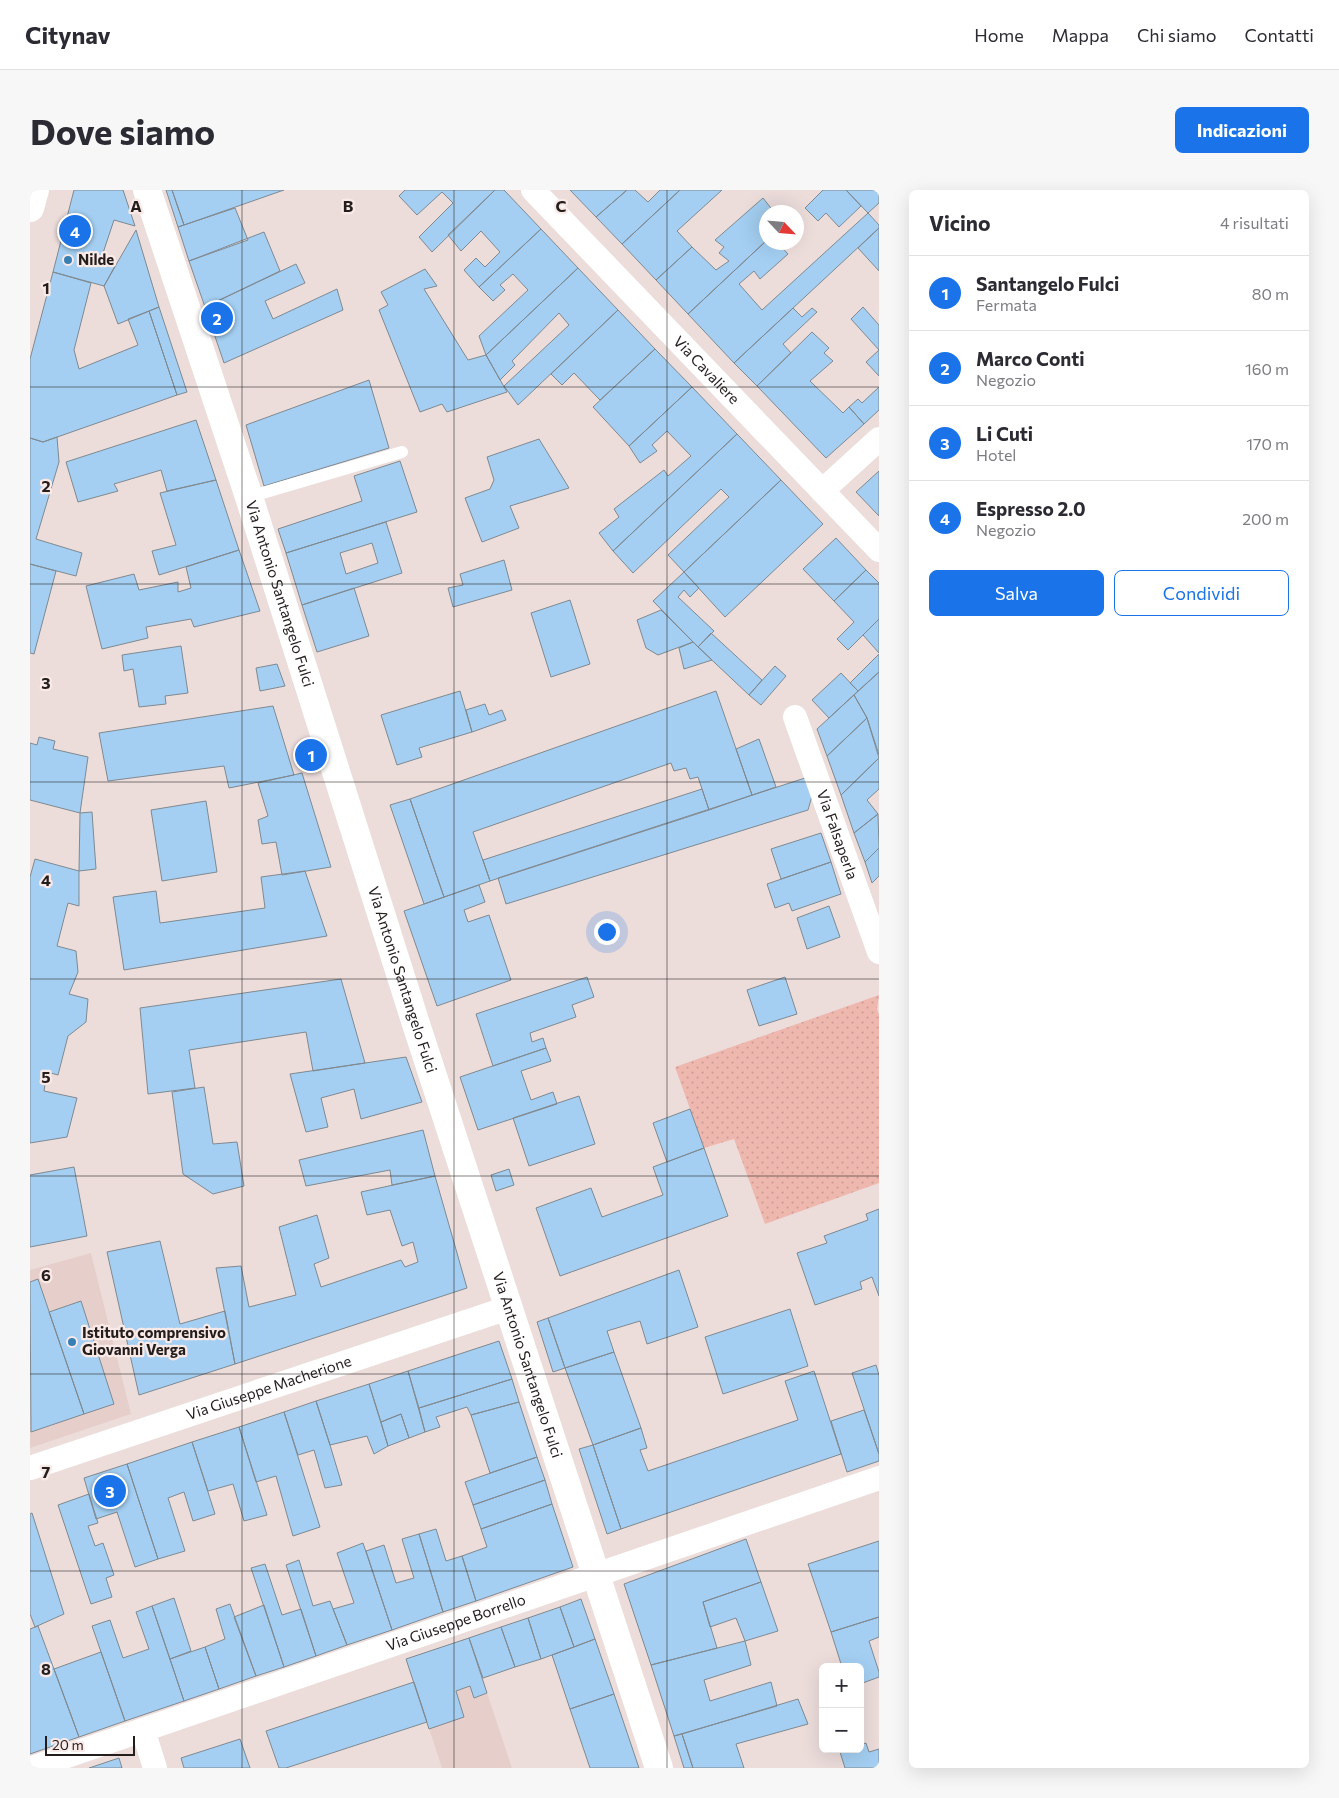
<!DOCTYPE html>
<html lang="it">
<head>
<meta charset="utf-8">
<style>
  :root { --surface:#fff; --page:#f7f7f7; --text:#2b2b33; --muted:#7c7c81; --line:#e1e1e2; --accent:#1a73e8 }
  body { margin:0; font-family:Commissioner,sans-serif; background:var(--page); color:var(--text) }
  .controls { position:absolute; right:15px; bottom:15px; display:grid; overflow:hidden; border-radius:8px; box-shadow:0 5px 20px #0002 }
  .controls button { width:45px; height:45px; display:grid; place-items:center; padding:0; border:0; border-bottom:1px solid var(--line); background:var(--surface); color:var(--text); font:25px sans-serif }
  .compass { position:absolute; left:729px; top:15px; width:45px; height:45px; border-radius:50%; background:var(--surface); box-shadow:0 5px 20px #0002; rotate:116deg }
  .scale { position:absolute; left:15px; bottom:12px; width:90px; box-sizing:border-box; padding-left:5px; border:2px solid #231d1c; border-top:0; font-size:14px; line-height:18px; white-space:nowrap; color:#231d1c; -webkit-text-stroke:4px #f9eae8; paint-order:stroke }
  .you { position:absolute; left:576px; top:741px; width:18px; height:18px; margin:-12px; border:4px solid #fff; border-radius:50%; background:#1a73e8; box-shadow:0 0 0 8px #1a73e833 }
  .badge { display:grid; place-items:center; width:32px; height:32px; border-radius:50%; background:var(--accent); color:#fff; font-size:16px; font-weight:700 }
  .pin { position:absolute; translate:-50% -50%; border:2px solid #fff; box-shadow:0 1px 5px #0006 }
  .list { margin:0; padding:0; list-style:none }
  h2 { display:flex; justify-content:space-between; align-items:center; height:65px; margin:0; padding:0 20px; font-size:21px }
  h2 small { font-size:16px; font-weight:400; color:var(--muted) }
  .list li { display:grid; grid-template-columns:32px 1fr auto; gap:15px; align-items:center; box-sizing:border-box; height:75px; padding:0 20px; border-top:1px solid var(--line) }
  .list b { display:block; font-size:19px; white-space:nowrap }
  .list p { margin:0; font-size:16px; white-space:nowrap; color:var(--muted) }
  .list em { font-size:16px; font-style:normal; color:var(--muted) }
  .actions { display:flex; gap:10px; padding:15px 20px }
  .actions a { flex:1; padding:11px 0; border:1px solid var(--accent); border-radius:8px; text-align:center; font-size:18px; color:var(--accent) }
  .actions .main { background:var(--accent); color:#fff }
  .map { position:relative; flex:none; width:849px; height:1578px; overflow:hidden; border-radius:8px }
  header { display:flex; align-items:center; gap:30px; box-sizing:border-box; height:70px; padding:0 25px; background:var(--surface); border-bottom:1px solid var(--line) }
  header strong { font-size:24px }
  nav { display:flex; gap:28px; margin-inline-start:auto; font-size:18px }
  .intro { display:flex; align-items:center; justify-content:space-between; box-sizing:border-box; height:120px; padding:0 30px }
  h1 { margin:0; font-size:35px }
  .button { padding:12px 22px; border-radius:8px; background:var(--accent); color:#fff; font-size:18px; font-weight:700 }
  main { display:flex; gap:30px; padding:0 30px }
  aside { flex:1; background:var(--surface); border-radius:8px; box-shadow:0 5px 20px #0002 }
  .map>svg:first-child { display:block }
</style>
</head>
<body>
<header>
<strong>Citynav</strong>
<nav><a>Home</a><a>Mappa</a><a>Chi siamo</a><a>Contatti</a></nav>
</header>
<div class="intro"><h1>Dove siamo</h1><a class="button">Indicazioni</a></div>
<main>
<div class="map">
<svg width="849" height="1578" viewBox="0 0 849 1578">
  <defs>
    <pattern id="grass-dots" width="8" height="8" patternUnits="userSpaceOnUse" patternTransform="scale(1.25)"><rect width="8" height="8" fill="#efb8af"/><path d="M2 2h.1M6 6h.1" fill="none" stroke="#cd9e96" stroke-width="1.8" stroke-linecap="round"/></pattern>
  </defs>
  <rect width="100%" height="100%" fill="#ecdddb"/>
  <path fill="#e6cfcb" d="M61 1063 101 1224 0 1258V1080Z
    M439 1448 482 1578H412L376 1469Z"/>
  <path fill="url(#grass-dots)" d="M849 805 847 819 849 825V993L735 1034 704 949 674 958 645 877Z"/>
  <path fill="#a4cff2" stroke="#7f8991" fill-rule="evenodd" d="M44 0H93L105 36 84 30 70 72 85 76 74 96 23 82Z
    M136 0H142L154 35 148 37Z
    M142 0H254L154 35Z
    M465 0 402 62 389 47 423 13 412 2 387 25 369 6 375 0Z
    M465 0H474L511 39 449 97 434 80 446 68 455 77 470 62 451 41 431 61 418 45Z
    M540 0H597L566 27Z
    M597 0H605L618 12 630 0H650L592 54 566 27Z
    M650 0H692L647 41 662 57 626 90 592 54Z
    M793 0H816L831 16 809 37 796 23 788 31 775 18Z
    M816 0H849V13L838 23Z
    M733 8 744 22H736V51L658 124 626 90 662 57 686 80 699 71 689 63 694 57 685 50Z
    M205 18 218 50 159 71 148 37Z
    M838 23 849 35V38L704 173 658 124 736 51V52H747L758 64 730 89 724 81 709 94 732 120Z
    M849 38V81L828 58Z
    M511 39 548 78 456 165 449 146 498 100 483 84 470 95 475 100 463 111 449 97Z
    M106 40 129 117 88 134 74 96Z
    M234 42 250 81 175 117 159 71Z
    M266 74 275 93 235 111 243 129 307 99 313 120 194 173 175 117Z
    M548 78 588 120 488 215 474 196 539 135 529 123 482 171 485 175 470 190 456 165Z
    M395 79 407 96 394 99 438 170 456 165 477 202 417 222 412 214 390 222 349 120 358 115 351 102Z
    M23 82 61 93 44 160 49 179 108 155 98 129 119 121 147 205 13 252 0 248V169Z
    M129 117 157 202 147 205 119 121Z
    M833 117 849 135V160L821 129Z
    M763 118 772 127 782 118 787 122 753 154 761 163 727 196 704 173Z
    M588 120 625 159 570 210 544 183 532 195 521 184Z
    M782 142 799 158 794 163 803 171 780 191 813 223 819 217 834 234 796 268 727 196Z
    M625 159 662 197 599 256 563 217Z
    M849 160V186L836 172Z
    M339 190 359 258 234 296 216 235Z
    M662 197 707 244 583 361 569 343 589 327 584 319 634 280 638 286 661 266 637 241 622 255 627 261 610 273 599 256Z
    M849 197V220L834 234 819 217 828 209 832 213Z
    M166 230 186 290 137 301 131 280 84 294 88 301 48 312 36 272Z
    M707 244 751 290 654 382 638 365 699 307 691 299 603 383 583 361Z
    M27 247 29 272 6 349 52 363 46 386 0 374V248L13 252Z
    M509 249 539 298 480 316 489 338 452 352 435 308 460 299 464 290 457 267Z
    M370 271 387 322 256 363 248 339 332 311 324 286Z
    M849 281V326L826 302Z
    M186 290 209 360 129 385 122 361 146 355 130 303Z
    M751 290 793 334 695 427 654 382Z
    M356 332 372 383 272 415 256 363ZM342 353 348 373 316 384 310 363Z
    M806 348 836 380 804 411 773 379Z
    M209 360 230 421 164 437 161 429 116 437 118 448 72 459 56 396 104 384 109 400 148 392V402L161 398 156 377Z
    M474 370 482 400 423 417 418 398 433 395 430 384Z
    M0 374 26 381 4 464 0 463Z
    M836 380 849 393V429L818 460 807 449 824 432 804 411Z
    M654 382 669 398 660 407 654 400 648 407 684 441 668 457 623 411Z
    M324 398 339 446 287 462 272 415Z
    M540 410 560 474 521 487 501 423Z
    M631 420 663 452 628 465 616 458 607 430Z
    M849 429V463L833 445Z
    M681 443 732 490 719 505 668 457Z
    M663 452 682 470 654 479 649 458Z
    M151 456 158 503 135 506 136 514 109 517 103 479 94 481 92 465Z
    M849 464V482L828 501 820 493Z
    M247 474 255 496 230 501 226 478Z
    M745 476 756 486 731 515 719 505Z
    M849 482V565L837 528 824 505Z
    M811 483 828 501 799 528 782 510Z
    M430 501 442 542 389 558 392 567 367 575 351 525Z
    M686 501 722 605 679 620 668 587 660 589 656 578 644 581 641 573 443 642 460 691 414 707 380 609Z
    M824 505 837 528 797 566 787 539Z
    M455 514 459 525 472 520 476 530 442 542 436 520Z
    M243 516 264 585 199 598 194 576 78 591 69 543Z
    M837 528 849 568 811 605 797 566Z
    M9 547 25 551 23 559 58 567 50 623 0 610V553L7 555Z
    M729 549 746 597 722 605 706 559Z
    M849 568V599L837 610 848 624 824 643 811 605Z
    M272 583 301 677 252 685 246 652 232 654 228 630 238 626 228 593Z
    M775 588 782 606 778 620 476 714 468 688Z
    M672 599 679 620 460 691 453 670Z
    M380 609 414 707 394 714 360 615Z
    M176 611 187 682 132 691 121 620Z
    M62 622 66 679 49 681 50 623Z
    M848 624 849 658 835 672 824 643Z
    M791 643 801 672 751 689 741 659Z
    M849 658V686L842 693 835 672Z
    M5 669 49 681V716L38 713 27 756 46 761 48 782 39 804 58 809 56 832 38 846 28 885 17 882 14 901 47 908 37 947 0 953V687Z
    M801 672 811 704 762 721 759 713 745 718 737 694Z
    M275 681 297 746 94 780 83 707 126 701 130 733 235 718 231 687Z
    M449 695 455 712 434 720 438 732 459 725 481 790 407 816 374 721Z
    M799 716 810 747 777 759 767 728Z
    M557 787 564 807 542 815 546 827 500 843 502 852 513 848 516 858 463 876 446 824Z
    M755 787 767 824 729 836 717 800Z
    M311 789 335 873 283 881 276 842 159 860 165 898 118 904 110 818Z
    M516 858 521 871 491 881 501 910 523 902 527 914 448 940 430 887Z
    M376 867 392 912 331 929 324 899 291 908 298 937 276 942 260 884Z
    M174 897 183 954 207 952 214 996 183 1004 153 984 142 902Z
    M549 906 565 954 499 976 483 928Z
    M660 919 674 958 637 972 623 933Z
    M393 940 405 986 362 995 360 980 276 996 269 970Z
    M674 958 698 1026 530 1086 506 1018 561 998 572 1027 633 1005 623 977Z
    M44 977 57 1046 0 1057V985Z
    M479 979 484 995 466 1001 461 985Z
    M405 986 437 1098 205 1174 186 1078 211 1076 219 1117 266 1105 249 1037 287 1025 299 1068 284 1074 291 1097 371 1070 375 1077 388 1072 383 1052 372 1056 360 1020 337 1025 331 1002Z
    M849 1019V1106L842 1087 830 1092 832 1099 785 1115 767 1063 797 1053 794 1046 838 1030 836 1024Z
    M130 1051 150 1134 195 1121 205 1174 109 1205 77 1062Z
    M649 1080 668 1137 617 1154 610 1131 577 1141 584 1162 535 1178 518 1128Z
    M8 1089 54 1224 1 1242 0 1092Z
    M51 1111 84 1214 54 1224 19 1122Z
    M760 1119 778 1176 693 1204 675 1147Z
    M518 1128 535 1178 523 1182 507 1132Z
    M469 1151 482 1189 389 1218 378 1181Z
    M584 1162 611 1238 563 1255 535 1178Z
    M846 1175 849 1185V1264L822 1183Z
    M378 1181 395 1242 379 1248 371 1224 351 1232 339 1194Z
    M784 1181 811 1264 591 1339 563 1255 611 1238 617 1258 610 1260 618 1281 768 1230 755 1191Z
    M482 1189 489 1212 441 1225 437 1217 406 1227 410 1237 395 1242 389 1218Z
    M339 1194 358 1256 344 1264 337 1246 300 1255 286 1211Z
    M286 1211 300 1255 312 1295 295 1298 284 1260 268 1265 254 1222Z
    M489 1212 507 1267 460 1283 441 1225Z
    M834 1220 849 1264V1271L817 1282 801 1231Z
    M254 1222 290 1337 263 1346 246 1286 226 1292 209 1237Z
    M371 1224 379 1248 358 1256 351 1232Z
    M209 1237 237 1325 214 1331 203 1294 178 1301 162 1252Z
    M162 1252 185 1324 163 1331 154 1302 138 1308 155 1361 128 1369 97 1274Z
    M563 1255 591 1339 577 1344 549 1259Z
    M507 1267 515 1290 443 1315 435 1292Z
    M97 1274 128 1369 105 1377 87 1322 66 1329 54 1288Z
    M515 1290 522 1314 451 1339 443 1315Z
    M59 1304 68 1333 58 1336 65 1356 73 1353 84 1385 76 1388 82 1407 61 1414 28 1315Z
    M522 1314 543 1377 446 1411 432 1366 457 1357 451 1339Z
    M2 1323 34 1424 5 1437 0 1424V1324Z
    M406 1339 416 1371 432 1366 446 1411 413 1422 389 1344Z
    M389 1344 413 1422 362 1440 336 1361 354 1355 366 1393 384 1388 372 1349Z
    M716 1349 731 1392 673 1412 687 1458 621 1475 594 1394Z
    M849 1351V1427L801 1442 778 1374Z
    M333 1353 362 1440 317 1455 303 1419 324 1413 307 1363Z
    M269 1370 283 1416 300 1411 317 1455 286 1466 256 1375Z
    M235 1374 252 1425 271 1419 286 1466 254 1477 221 1378Z
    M731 1392 748 1441 715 1451 706 1428 680 1437 673 1412Z
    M144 1408 161 1461 140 1469 122 1416Z
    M551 1409 565 1449 544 1457 530 1417Z
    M200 1414 226 1486 189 1499 175 1457 195 1449 186 1419Z
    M234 1415 254 1477 226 1486 204 1427Z
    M122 1416 154 1511 95 1531 62 1436 80 1430 93 1468 119 1459 106 1422Z
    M530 1417 544 1457 511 1469 498 1428Z
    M849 1427V1447L839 1451 849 1482V1487L830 1494V1477H812L801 1442Z
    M498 1428 511 1469 485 1477 471 1437Z
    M8 1436 49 1547 0 1564V1439Z
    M471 1437 485 1477 453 1488 439 1448Z
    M439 1448 457 1503 444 1508 440 1496 426 1501 434 1527 399 1539 376 1469Z
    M565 1449 584 1504 540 1519 522 1465Z
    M715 1451 721 1475 674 1490 680 1511 741 1492 747 1516 644 1546 621 1475Z
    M175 1457 189 1499 154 1511 140 1469Z
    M71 1462 95 1531 49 1547 24 1479Z
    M384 1492 397 1532 256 1578H249L236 1541Z
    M584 1504 609 1578H560L540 1519Z
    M768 1509 778 1534 706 1554 714 1578H663L652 1544Z
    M652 1544 663 1578H654L644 1546Z
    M210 1549 220 1578H154L151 1568Z
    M836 1553 839 1562 849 1559V1578H815L810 1562 817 1559H830V1555Z
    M89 1568 92 1578H59Z"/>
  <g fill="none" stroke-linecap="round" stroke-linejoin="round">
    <path stroke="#fff" stroke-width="12" d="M219 307 372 262"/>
    <g stroke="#fff" stroke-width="24">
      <path id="s1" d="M503 0 849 360"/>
      <path d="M792 301 849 249"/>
      <path id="s2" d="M765 527 849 762"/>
      <path id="s3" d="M0 1278 478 1118"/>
      <path d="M113 1540 125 1578"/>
      <path id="s4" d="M2 1578 849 1288"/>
    </g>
    <path stroke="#fff" stroke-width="28" id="s5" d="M117 0 219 307 386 834 629 1578"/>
    <path stroke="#fff" stroke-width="28" d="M0 18 5 0"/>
  </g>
  <path fill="none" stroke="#231d1c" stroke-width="1" stroke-opacity="0.55" d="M212 0V1578M424 0V1578M637 0V1578M0 197H849M0 394H849M0 592H849M0 789H849M0 986H849M0 1184H849M0 1381H849"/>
  <g fill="#3880b4" stroke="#f9eae8" stroke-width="2">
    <circle cx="38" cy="70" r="5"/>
    <circle cx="42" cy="1152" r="5"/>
  </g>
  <g text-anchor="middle" stroke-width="4.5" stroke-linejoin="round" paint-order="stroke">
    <g font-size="15" font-weight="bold" fill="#231d1c" stroke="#f9eae8" text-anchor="start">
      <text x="48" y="75">Nilde</text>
      <text x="52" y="1148">Istituto comprensivo<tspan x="52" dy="17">Giovanni Verga</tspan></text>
    </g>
    <g font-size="15" fill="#231d1c" stroke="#f9eae8">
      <text dy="5" stroke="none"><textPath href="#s1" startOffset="250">Via Cavaliere</textPath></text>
      <text dy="5" stroke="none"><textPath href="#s5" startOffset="425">Via Antonio Santangelo Fulci</textPath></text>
      <text dy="5" stroke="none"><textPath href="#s2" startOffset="125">Via Falsaperla</textPath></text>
      <text dy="5" stroke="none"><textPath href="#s5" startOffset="830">Via Antonio Santangelo Fulci</textPath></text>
      <text dy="5" stroke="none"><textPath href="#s5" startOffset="1235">Via Antonio Santangelo Fulci</textPath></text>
      <text dy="5" stroke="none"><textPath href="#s3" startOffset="252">Via Giuseppe Macherione</textPath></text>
      <text dy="5" stroke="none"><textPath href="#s4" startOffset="448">Via Giuseppe Borrello</textPath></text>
    </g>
  </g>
  <g font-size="16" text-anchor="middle" font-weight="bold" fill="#231d1c" stroke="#f9eae8" stroke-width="4.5" stroke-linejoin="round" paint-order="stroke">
    <text x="106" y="22">A</text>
    <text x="318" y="22">B</text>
    <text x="531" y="22">C</text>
    <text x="16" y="104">1</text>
    <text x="16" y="302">2</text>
    <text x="16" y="499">3</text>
    <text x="16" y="696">4</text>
    <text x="16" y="893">5</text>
    <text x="16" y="1091">6</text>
    <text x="16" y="1288">7</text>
    <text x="16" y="1485">8</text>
  </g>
</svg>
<div class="controls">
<button>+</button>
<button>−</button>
</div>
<svg class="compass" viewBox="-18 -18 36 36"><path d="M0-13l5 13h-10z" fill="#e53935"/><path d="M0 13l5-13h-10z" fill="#7c7c81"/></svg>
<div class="scale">20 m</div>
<div class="you"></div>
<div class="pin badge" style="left:281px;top:565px">1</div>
<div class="pin badge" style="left:187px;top:128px">2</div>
<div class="pin badge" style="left:80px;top:1301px">3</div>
<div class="pin badge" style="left:45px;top:41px">4</div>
</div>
<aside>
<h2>Vicino<small>4 risultati</small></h2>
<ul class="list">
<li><span class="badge">1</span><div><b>Santangelo Fulci</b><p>Fermata</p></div><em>80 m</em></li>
<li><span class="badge">2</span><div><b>Marco Conti</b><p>Negozio</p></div><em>160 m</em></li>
<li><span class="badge">3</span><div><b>Li Cuti</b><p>Hotel</p></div><em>170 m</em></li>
<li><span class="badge">4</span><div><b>Espresso 2.0</b><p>Negozio</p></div><em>200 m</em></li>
</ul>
<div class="actions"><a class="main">Salva</a><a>Condividi</a></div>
</aside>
</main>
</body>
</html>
